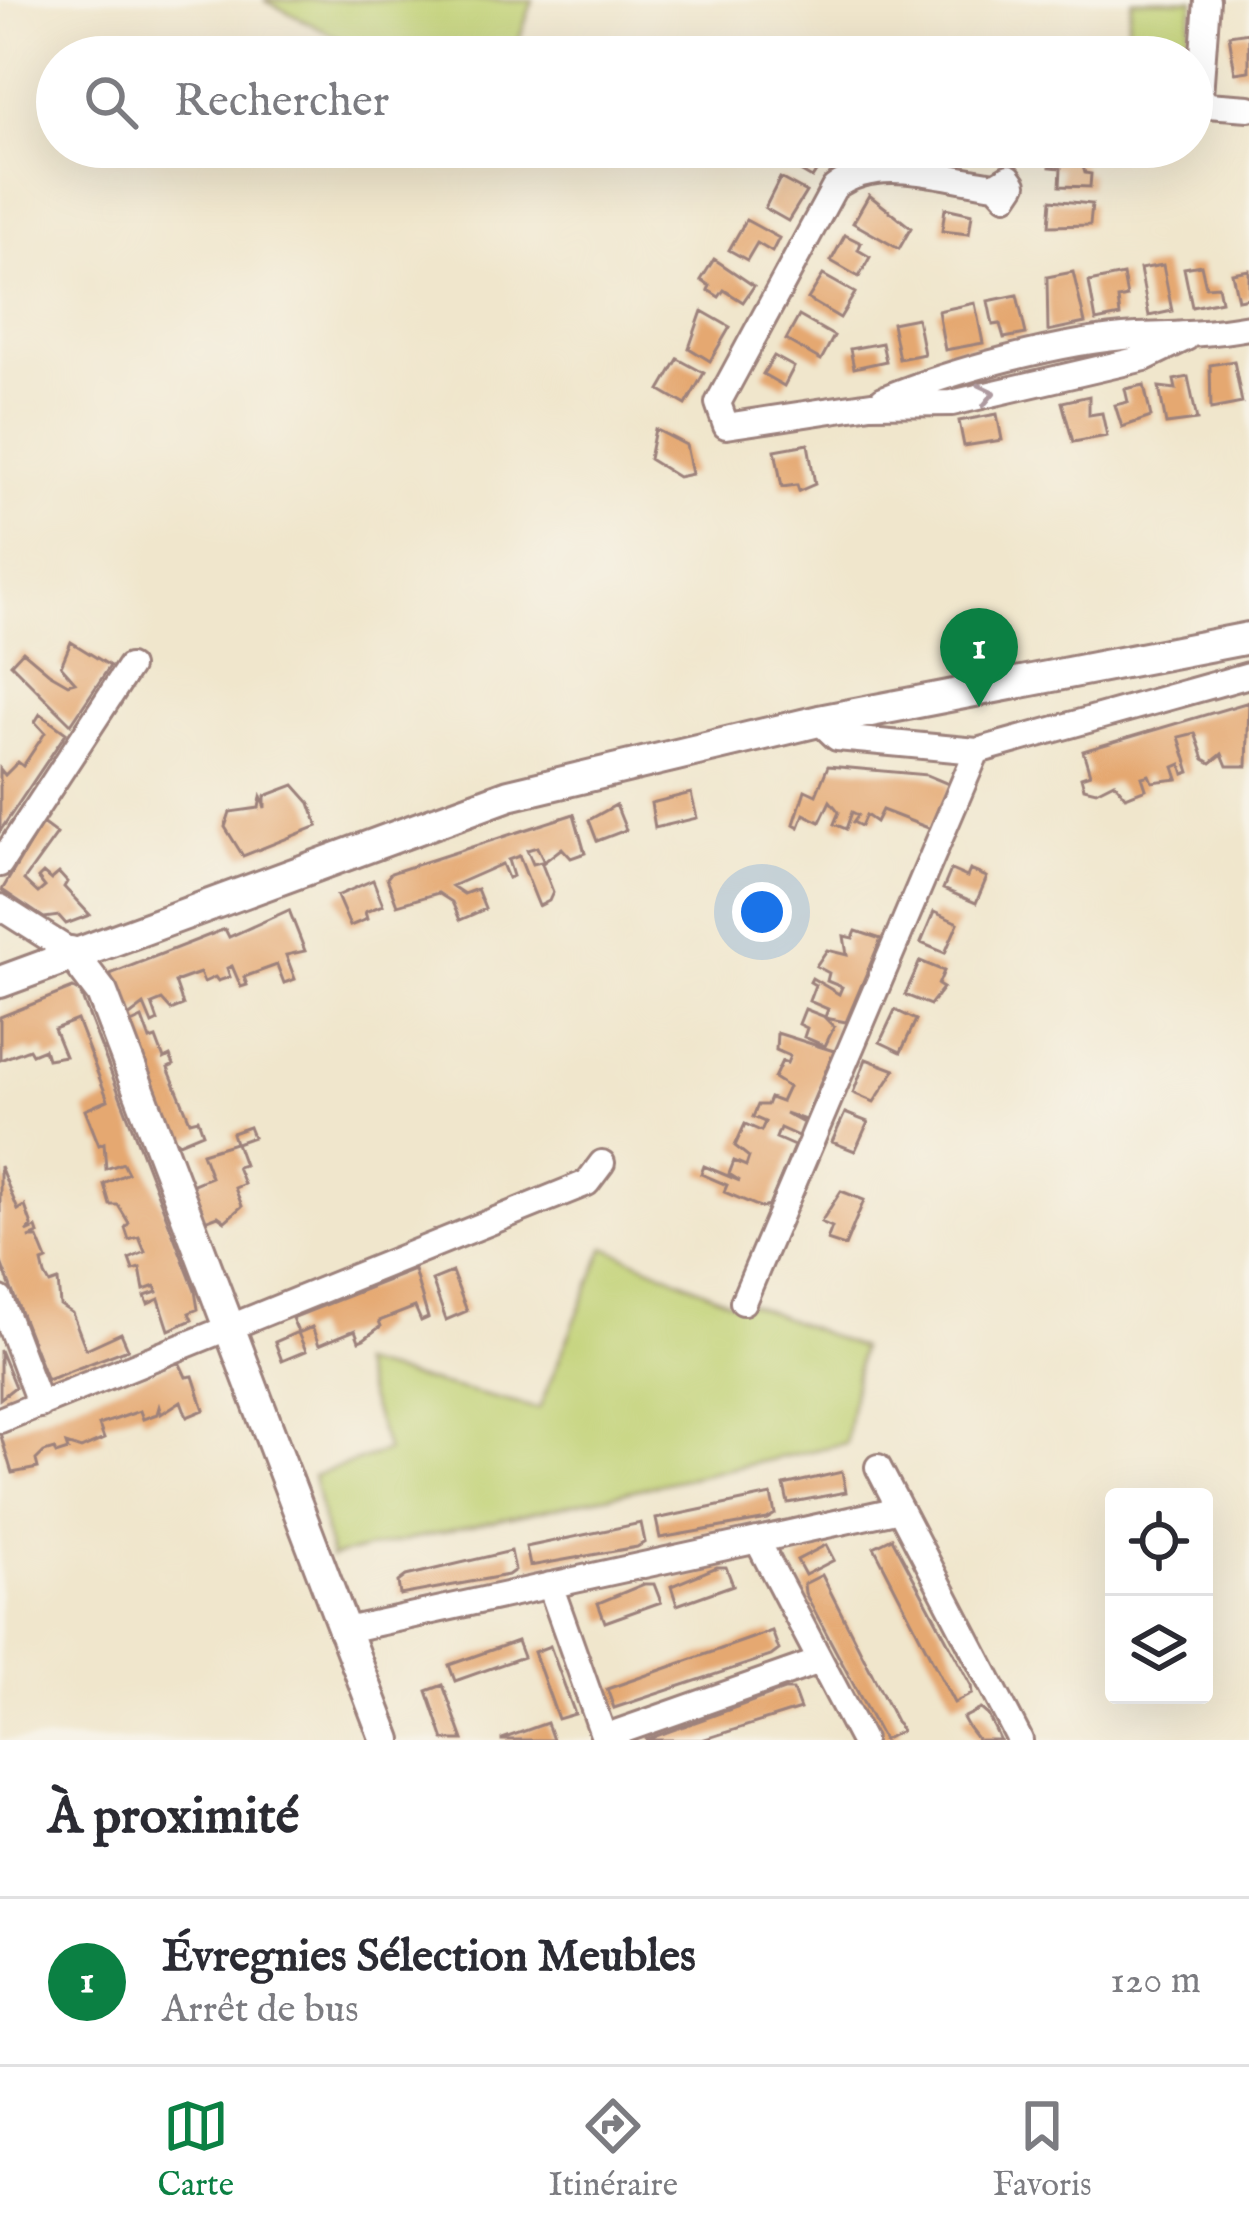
<!DOCTYPE html>
<html lang="fr">
<head>
<meta charset="utf-8">
<style>
  :root { --surface:#fff; --page:#f7f7f7; --text:#2b2b33; --muted:#7c7c81; --line:#e1e1e2; --accent:#0b8043 }
  body { margin:0; font-family:"IM FELL English",serif; background:var(--page); color:var(--text) }
  .controls { position:absolute; right:36px; bottom:36px; display:grid; overflow:hidden; border-radius:12px; box-shadow:0 12px 48px #0002 }
  .controls button { width:108px; height:108px; display:grid; place-items:center; padding:0; border:0; border-bottom:3px solid var(--line); background:var(--surface); color:var(--text); font:60px sans-serif }
  .you { position:absolute; left:762px; top:912px; width:42px; height:42px; margin:-30px; border:9px solid #fff; border-radius:50%; background:#1a73e8; box-shadow:0 0 0 18px #1a73e833 }
  .badge { display:grid; place-items:center; width:78px; height:78px; border-radius:50%; background:var(--accent); color:#fff; font-size:39px; font-weight:700 }
  .pin { position:absolute; translate:-50% -99px; filter:drop-shadow(0 3px 6px #0008) }
  .pin::after { content:''; position:absolute; top:63px; width:42px; height:36px; background:inherit; clip-path:polygon(0 0,100% 0,50% 100%) }
  .list { margin:0; padding:0; list-style:none }
  h2 { display:flex; justify-content:space-between; align-items:center; height:156px; margin:0; padding:0 48px; font-size:51px }
  h2 small { font-size:39px; font-weight:400; color:var(--muted) }
  .list li { display:grid; grid-template-columns:78px 1fr auto; gap:36px; align-items:center; box-sizing:border-box; height:168px; padding:0 48px; border-top:3px solid var(--line) }
  .list b { display:block; font-size:45px; white-space:nowrap }
  .list p { margin:0; font-size:39px; white-space:nowrap; color:var(--muted) }
  .list em { font-size:39px; font-style:normal; color:var(--muted) }
  .icon { flex:none; width:66px; height:66px; fill:none; stroke:currentColor; stroke-width:2; stroke-linecap:round; stroke-linejoin:round }
  .map { position:relative; flex:none; width:1249px; height:1740px; overflow:hidden }
  .search { position:absolute; background:var(--surface); box-shadow:0 12px 48px #0002; left:36px; right:36px; top:36px; height:132px; display:flex; align-items:center; gap:30px; box-sizing:border-box; padding:0 42px; border-radius:66px; color:var(--muted); font-size:45px }
  .sheet { height:324px; background:var(--surface) }
  nav { display:flex; justify-content:space-around; align-items:center; box-sizing:border-box; height:168px; border-top:3px solid var(--line); background:var(--surface); font-size:33px; color:var(--muted) }
  nav a { display:grid; justify-items:center; gap:6px }
  nav .on { color:var(--accent) }
  .map>svg:first-child { display:block }
</style>
</head>
<body>
<div class="map">
<svg width="1249" height="1740" viewBox="0 0 1249 1740">
  <rect width="100%" height="100%" fill="#f7f3e8"/>
  <filter id="ink" filterUnits="userSpaceOnUse"><feTurbulence type="fractalNoise" baseFrequency=".00833" numOctaves="2"/><feDisplacementMap in="SourceGraphic" scale="24" xChannelSelector="R" yChannelSelector="G"/><feConvolveMatrix kernelMatrix="1 2 1 2 8 2 1 2 1" color-interpolation-filters="sRGB"/></filter>
  <filter id="wash" filterUnits="userSpaceOnUse"><feTurbulence type="fractalNoise" baseFrequency=".004" numOctaves="4" result="noise"/><feDisplacementMap in="SourceGraphic" scale="48" xChannelSelector="R" yChannelSelector="G"/><feGaussianBlur stdDeviation="2.7" result="paint"/><feColorMatrix in="noise" values="0 0 0 0 0 0 0 0 0 0 0 0 0 0 0 0 0 1.4 0 .05"/><feComposite in="paint" operator="in"/></filter>
  <g filter="url(#wash)">
    <rect width="100%" height="100%" fill="#f0e6cc"/>
    <path fill="#c1d174" stroke="#867850" stroke-width="3" d="M264 0H533L513 57H375Z
      M1132 0H1194L1184 57H1123Z
      M605 1247 733 1303 750 1304 860 1348 846 1443 331 1557 313 1476 387 1451 358 1364 539 1409Z"/>
    <g id="blocks">
      <path fill="#e5a871" d="M1249 32V71L1235 73 1229 35Z
        M787 147H829L831 148 812 178 790 165 796 154Z
        M949 147H991L989 156 949 152Z
        M1051 152 1080 157 1085 173 1091 174 1090 187 1060 186 1061 168 1050 167Z
        M780 178 806 192 788 221 765 208Z
        M869 195 911 228 899 249 853 223Z
        M1051 200 1092 204 1090 225 1049 226Z
        M945 208 972 214 969 234 942 231Z
        M746 220 779 238 772 252 757 243 747 260 729 250Z
        M845 235 861 243 858 250 870 257 859 277 831 261Z
        M714 259 754 286 743 302 724 290 719 297 708 290 710 286 701 280Z
        M1163 265 1172 311 1149 316 1140 269Z
        M1201 265 1206 287 1218 286 1221 301 1192 307 1184 268Z
        M1249 270V298L1238 300 1232 273Z
        M1073 272 1085 323 1048 331 1047 277Z
        M823 275 855 293 840 318 808 299Z
        M1123 275 1127 297 1118 299 1120 316 1096 321 1089 282Z
        M1017 295 1026 334 1004 338 1000 324 993 325 988 301Z
        M975 303 983 343 945 350 938 311Z
        M702 311 730 327 710 361 689 348Z
        M799 316 834 336 821 360 786 340Z
        M917 318 924 354 899 359 892 323Z
        M882 343 886 361 854 368 850 349Z
        M774 356 794 367 784 386 763 374Z
        M678 359 704 373 686 405 660 390Z
        M1234 361 1242 403 1211 409 1210 365Z
        M1188 377 1197 420 1166 424 1159 387 1176 389 1174 380Z
        M1144 385 1151 417 1122 427 1115 405 1128 402 1125 389Z
        M1089 396V415L1102 413 1107 436 1073 442 1062 402Z
        M997 414 1002 440 964 446 959 421Z
        M655 429 686 445 692 474 678 477 649 459Z
        M808 444 815 484 799 491 797 485 782 487 775 450Z
        M71 642 110 666 71 724 11 664 23 651 49 673 68 684 75 682 61 666Z
        M1249 702 1247 766H1227L1222 754 1211 763 1204 759 1195 733 1179 737 1190 772 1184 774 1181 764 1174 767 1178 779 1152 782 1149 775 1142 777 1146 789 1126 797 1114 782 1096 791 1084 788 1081 777 1090 774 1083 751Z
        M40 714 66 733 0 831V769L5 775 18 762 23 766 45 733 35 722Z
        M828 766 927 775 951 785 931 829 882 810 876 822 866 815 861 826 853 822 858 815 852 812 846 829 834 824 839 812 830 801 820 822 804 814 799 827 794 824 805 790 816 795Z
        M294 785 310 803 318 826 243 856 225 827 230 812 259 808 261 797 265 808V796Z
        M691 793 697 818 655 828 651 803Z
        M616 805 626 830 597 841 589 820Z
        M574 814 585 853 571 858 562 848 544 862 537 847 527 850 533 864 541 862 553 892 549 901 539 906 519 856 508 860 513 876 508 878 502 864 452 886 464 894 477 889 485 909 460 920 452 902 438 893 397 905 387 878 391 873Z
        M42 823 57 834 24 880 38 893 45 887 38 878 43 873 51 880 59 873 67 882 64 887 90 915 66 924 59 916 44 918 2 890Z
        M951 870 967 877 970 870 987 877 976 903 943 889Z
        M373 880 383 905 365 912 367 919 350 926 337 896Z
        M289 910 305 951 286 955 295 979 284 983 277 965 244 977 247 985 241 987 232 966 227 968 230 977 218 981 215 977 204 982 200 973 175 982 183 1005 171 1010 162 1000 152 1004 158 1021 152 1024 144 1005 127 1018 110 974 225 929 229 937Z
        M934 912 958 923 945 953 921 943Z
        M856 931 881 939 846 1022 825 1018 834 1027 825 1046 804 1037 807 1028 799 1024 805 1009 825 1017 828 1009 809 1001 815 985 810 982 812 978 839 994 842 987 827 981 829 973 816 966 827 950 847 955 844 936 853 938Z
        M920 961 944 971 938 985 943 988 930 1005 905 995Z
        M73 988 80 992 195 1291 198 1309 189 1313 192 1320 169 1330 159 1299 148 1304 145 1296 157 1292 155 1286 144 1290 140 1268 133 1270 129 1259 145 1252 139 1237 129 1240 125 1228 129 1223 118 1205H110L104 1184 128 1173 123 1163 106 1169 104 1143 99 1145 85 1110 108 1100 77 1020 54 1029 65 1056 47 1059 44 1049 32 1054 29 1049 0 1060V1017Z
        M895 1010 916 1020 901 1052 880 1042Z
        M142 1018 150 1040 156 1038 164 1059 170 1056 174 1065 168 1068 190 1121 198 1119 203 1133 179 1143 173 1138 129 1024Z
        M777 1033 834 1051 805 1120 785 1113 803 1123 798 1136 780 1128 776 1138 794 1146 769 1206 762 1208 724 1192 727 1185 701 1174 704 1166 740 1181 729 1174 734 1161 746 1166 749 1157 735 1146 745 1124 761 1131 765 1122 753 1117 758 1105H767L770 1098 781 1102 788 1087 774 1078 782 1061 787 1063 790 1056 776 1050Z
        M866 1059 895 1070 874 1102 853 1093Z
        M845 1113 868 1122 855 1151 832 1142Z
        M249 1127 253 1137 236 1143 244 1165 237 1167 244 1184 235 1188 242 1206 225 1221 218 1216 205 1221 191 1185 211 1177 202 1153 235 1143 232 1133Z
        M0 1166 18 1210 25 1206 32 1226 27 1232 36 1228 38 1234 29 1238H38L47 1260 42 1262 45 1275 50 1284 58 1281 60 1305 72 1313 86 1349 121 1333 128 1349 47 1380 0 1260Z
        M841 1191 864 1200 845 1246 827 1240 832 1227 821 1222Z
        M414 1270 428 1318 421 1321 415 1307 379 1321 381 1326 364 1339 359 1341 355 1330 319 1345 312 1327 298 1333 306 1351 282 1361 275 1342 298 1332 292 1318Z
        M452 1272 467 1311 446 1320 432 1280Z
        M0 1350 15 1387 0 1399Z
        M179 1362 186 1377 193 1376 204 1410 187 1417 181 1401 161 1414 159 1407 157 1414 143 1419 140 1411 99 1425 104 1439 81 1449 66 1444 68 1450 56 1454 54 1449 44 1452 36 1460 38 1468 12 1473 0 1433Z
        M842 1472 846 1492 788 1503 784 1485Z
        M771 1495 775 1514 767 1519 660 1538 656 1519Z
        M641 1523 645 1542 637 1547 530 1566 526 1547Z
        M892 1538 971 1685 972 1694 954 1703 874 1547Z
        M826 1545 834 1560 805 1575 797 1560Z
        M511 1551 515 1570 508 1575 400 1595 398 1582 406 1576Z
        M717 1567H726L733 1585 677 1605 671 1586Z
        M822 1575 901 1731 883 1740 805 1593 804 1584Z
        M644 1584H654L661 1602 605 1622 598 1603Z
        M772 1631 779 1650 771 1656 614 1708 607 1689Z
        M517 1641 523 1657 455 1681 449 1665Z
        M550 1646 575 1714 558 1719 534 1652Z
        M443 1685 450 1704 463 1740H444L427 1691Z
        M784 1690H793L800 1709 702 1740H645Z
        M981 1709 988 1715 1000 1740H978L968 1727 963 1718Z
        M547 1723 553 1740H502V1739Z"/>
    </g>
  </g>
  <g filter="url(#ink)">
    <use href="#blocks" fill-opacity="0" stroke="#9d827c" stroke-width="3"/>
    <g fill="none" stroke-linecap="round" stroke-linejoin="round">
      <defs>
        <path id="minor" d="M1207 0 1200 95 1207 105 1249 108
          M996 185 1006 196 1014 184 1009 177 996 185C944 179 878 153 834 188L718 403 726 426 871 404 952 403 1145 358 1186 338
          M883 399C951 371 1064 340 1137 336 1176 335 1210 334 1249 327
          M819 721 837 738 977 751 1249 675
          M0 864 129 667
          M0 907 71 952
          M0 1299 40 1405
          M743 1302 977 751
          M0 1420 587 1183 602 1163
          M878 1467 1020 1740
          M757 1540 862 1740
          M550 1585 605 1740
          M341 1631 900 1509
          M604 1737 820 1661"/>
        <path id="major" d="M71 952 102 993 386 1740
          M0 982 509 795 819 721 1249 638"/>
      </defs>
      <use href="#minor" stroke="#9d827c" stroke-width="30"/>
      <use href="#major" stroke="#9d827c" stroke-width="36"/>
      <use href="#minor" stroke="#fff" stroke-width="24"/>
      <use href="#major" stroke="#fff" stroke-width="30"/>
    </g>
    <defs><path id="oneway-chevron" d="M-2-3.5L2.5 0L-2 3.5" fill="none" stroke-width="1.6" stroke-linecap="round" stroke-linejoin="round" transform="scale(3)"/></defs>
    <use stroke="#ae9aa0" href="#oneway-chevron" transform="translate(987 394) rotate(-13)"/>
  </g>
</svg>
<div class="controls">
<button><svg class="icon" aria-label="locate" viewBox="0 0 24 24"><circle cx="12" cy="12" r="6"/><path d="M12 2v4M12 18v4M2 12h4M18 12h4"/></svg></button>
<button><svg class="icon" aria-label="layers" viewBox="0 0 24 24"><path d="M12 4l9 5-9 5-9-5zM3 14l9 5 9-5"/></svg></button>
</div>
<div class="you"></div>
<div class="pin badge" style="left:979px;top:707px">1</div>
<div class="search"><svg class="icon" aria-label="search" viewBox="0 0 24 24"><circle cx="10" cy="10" r="6"/><path d="M15 15l6 6"/></svg>Rechercher</div>
</div>
<section class="sheet">
<h2>À proximité<small></small></h2>
<ul class="list">
<li><span class="badge">1</span><div><b>Évregnies Sélection Meubles</b><p>Arrêt de bus</p></div><em>120 m</em></li>
</ul>
</section>
<nav>
<a class="on"><svg class="icon" aria-label="map" viewBox="0 0 24 24"><path d="M3 6l6-2 6 2 6-2v14l-6 2-6-2-6 2zM9 4v14M15 6v14"/></svg>Carte</a>
<a><svg class="icon" aria-label="directions" viewBox="0 0 24 24"><path d="M12 3l9 9-9 9-9-9zM9 14v-3h6M13 9l2 2-2 2"/></svg>Itinéraire</a>
<a><svg class="icon" aria-label="saved" viewBox="0 0 24 24"><path d="M7 4h10v16l-5-4-5 4z"/></svg>Favoris</a>
</nav>
</body>
</html>
